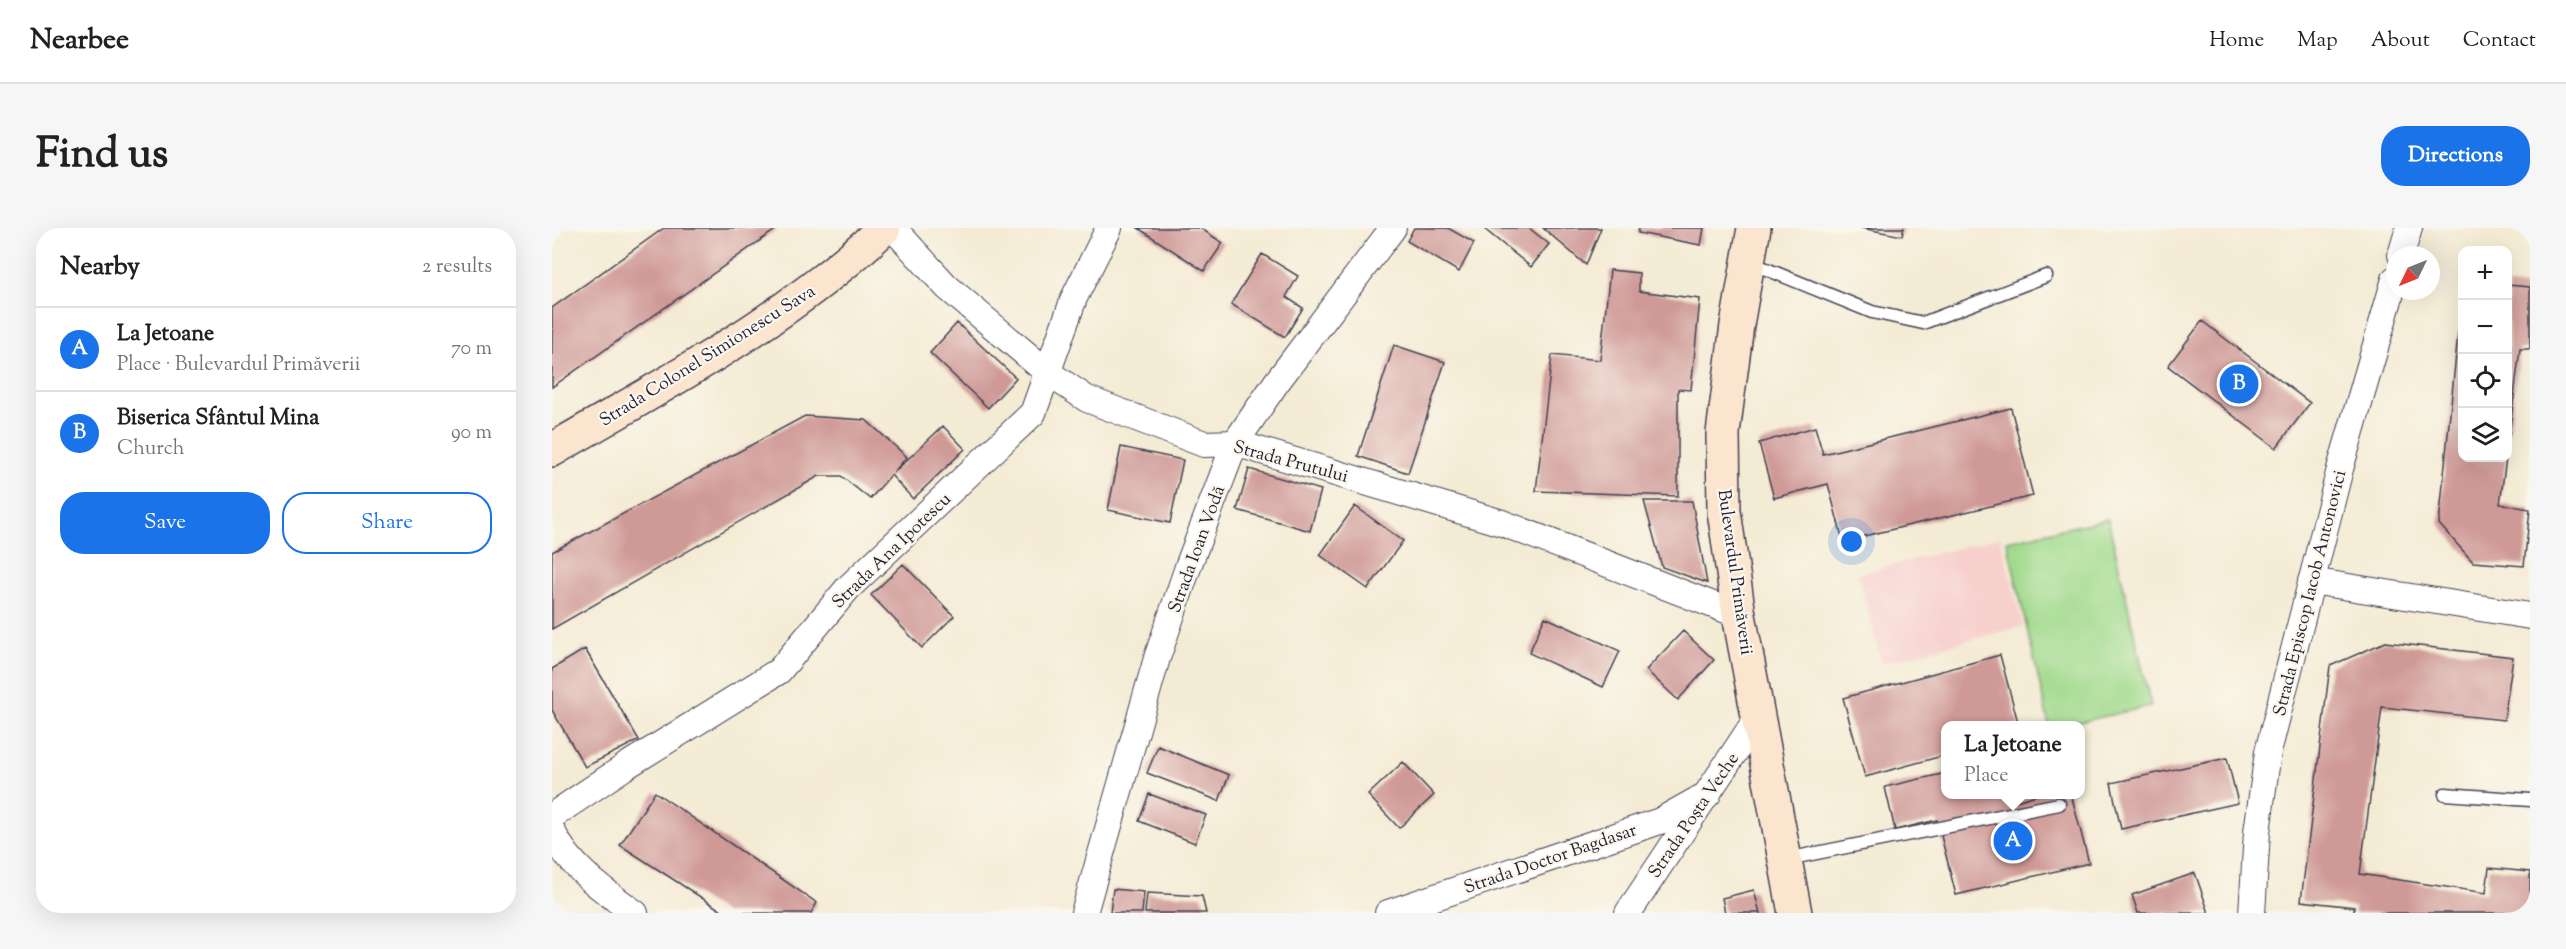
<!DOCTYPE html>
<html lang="en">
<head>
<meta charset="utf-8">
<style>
  :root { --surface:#fff; --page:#f6f6f6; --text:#202124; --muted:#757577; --line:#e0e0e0; --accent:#1a73e8 }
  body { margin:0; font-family:"Sorts Mill Goudy",serif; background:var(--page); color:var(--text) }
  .controls { position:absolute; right:18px; top:18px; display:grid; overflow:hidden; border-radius:12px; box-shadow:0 6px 24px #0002 }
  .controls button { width:54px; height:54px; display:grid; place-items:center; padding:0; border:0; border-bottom:2px solid var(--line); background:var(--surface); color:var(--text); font:30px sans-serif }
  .compass { position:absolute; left:1834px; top:18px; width:54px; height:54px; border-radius:50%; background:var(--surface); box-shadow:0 6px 24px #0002; rotate:227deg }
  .you { position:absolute; left:1300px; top:314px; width:21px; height:21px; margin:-15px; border:4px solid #fff; border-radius:50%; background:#1a73e8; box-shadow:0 0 0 9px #1a73e833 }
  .badge { display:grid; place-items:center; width:39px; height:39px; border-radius:50%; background:var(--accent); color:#fff; font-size:20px; font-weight:700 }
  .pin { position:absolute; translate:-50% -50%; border:3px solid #fff; box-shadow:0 2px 6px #0006 }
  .popup { position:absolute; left:1389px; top:493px; width:144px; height:78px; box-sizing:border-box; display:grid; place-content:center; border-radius:12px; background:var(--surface); filter:drop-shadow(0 2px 4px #0005); font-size:20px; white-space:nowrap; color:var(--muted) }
  .popup b { font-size:22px; color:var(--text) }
  .popup::after { content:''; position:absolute; left:50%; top:100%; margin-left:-12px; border:12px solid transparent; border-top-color:var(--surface) }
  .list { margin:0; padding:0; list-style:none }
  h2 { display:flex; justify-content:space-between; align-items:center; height:78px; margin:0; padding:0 24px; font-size:26px }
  h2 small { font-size:20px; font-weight:400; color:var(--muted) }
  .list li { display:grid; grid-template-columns:39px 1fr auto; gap:18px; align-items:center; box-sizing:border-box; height:84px; padding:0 24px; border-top:2px solid var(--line) }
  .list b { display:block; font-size:22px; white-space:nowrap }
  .list p { margin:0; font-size:20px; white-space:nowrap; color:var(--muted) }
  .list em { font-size:20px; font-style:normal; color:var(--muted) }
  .actions { display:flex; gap:12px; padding:18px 24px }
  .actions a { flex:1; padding:14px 0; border:2px solid var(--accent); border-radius:24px; text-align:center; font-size:21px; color:var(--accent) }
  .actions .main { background:var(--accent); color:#fff }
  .icon { flex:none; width:33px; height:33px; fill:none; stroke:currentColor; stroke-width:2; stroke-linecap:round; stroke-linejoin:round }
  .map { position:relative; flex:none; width:1978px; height:685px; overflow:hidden; border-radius:24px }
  header { display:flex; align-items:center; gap:36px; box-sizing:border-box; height:84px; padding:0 30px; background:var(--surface); border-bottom:2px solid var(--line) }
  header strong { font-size:28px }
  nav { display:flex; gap:33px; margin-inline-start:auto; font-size:21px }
  .intro { display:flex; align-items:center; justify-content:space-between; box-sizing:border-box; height:144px; padding:0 36px }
  h1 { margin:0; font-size:42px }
  .button { padding:15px 27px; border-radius:24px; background:var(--accent); color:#fff; font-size:21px; font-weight:700 }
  main { display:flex; gap:36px; padding:0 36px }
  aside { flex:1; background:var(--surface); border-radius:24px; box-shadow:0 6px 24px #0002 }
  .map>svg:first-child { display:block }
</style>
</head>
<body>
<header>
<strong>Nearbee</strong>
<nav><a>Home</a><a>Map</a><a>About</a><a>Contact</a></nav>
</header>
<div class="intro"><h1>Find us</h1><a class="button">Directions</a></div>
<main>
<aside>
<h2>Nearby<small>2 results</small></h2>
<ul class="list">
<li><span class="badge">A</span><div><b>La Jetoane</b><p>Place · Bulevardul Primăverii</p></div><em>70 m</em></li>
<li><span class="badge">B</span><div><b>Biserica Sfântul Mina</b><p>Church</p></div><em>90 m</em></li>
</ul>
<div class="actions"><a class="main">Save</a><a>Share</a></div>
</aside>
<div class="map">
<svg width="1978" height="685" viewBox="0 0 1978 685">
  <rect width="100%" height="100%" fill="#fbf7ec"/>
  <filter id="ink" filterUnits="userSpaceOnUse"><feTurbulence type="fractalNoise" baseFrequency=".0167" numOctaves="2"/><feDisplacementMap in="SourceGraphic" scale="12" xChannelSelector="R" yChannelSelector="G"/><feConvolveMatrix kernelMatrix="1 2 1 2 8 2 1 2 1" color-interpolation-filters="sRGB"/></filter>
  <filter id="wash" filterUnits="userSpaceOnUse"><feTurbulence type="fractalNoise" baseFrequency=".008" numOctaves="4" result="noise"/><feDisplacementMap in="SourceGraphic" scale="24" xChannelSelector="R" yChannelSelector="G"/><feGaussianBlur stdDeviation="1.35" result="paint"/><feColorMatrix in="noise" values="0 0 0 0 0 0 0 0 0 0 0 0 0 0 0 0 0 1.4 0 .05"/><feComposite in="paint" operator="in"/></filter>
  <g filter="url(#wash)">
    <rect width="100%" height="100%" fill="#f4ebd4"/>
    <path fill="#f7d0ce" d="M1448 309 1471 398 1330 435 1306 346Z"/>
    <path fill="#a0da8c" stroke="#617e64" stroke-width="1.5" d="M1556 291 1599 478 1514 497H1497L1455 313Z"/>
    <g id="blocks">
      <path fill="#cf9996" d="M112 0H226L0 159V80Z
        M586 0H648L671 15 652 43Z
        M862 0H896L922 15 907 44 855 13Z
        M931 0H977L997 16 979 39Z
        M991 0H1049L1034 37Z
        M1087 0H1152L1149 17 1086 5Z
        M1309 0H1352L1350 8Z
        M710 26 746 48 734 69 751 80 733 109 679 76Z
        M1058 42 1087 45V63L1148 71 1139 162 1126 161V268L984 263 1000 127 1048 132Z
        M1956 57 1978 59V121H1968L1957 208Z
        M1650 93 1758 175 1724 220 1616 138Z
        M405 95 464 150 436 180 378 125Z
        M1910 96V230H1954L1948 276 1978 281 1972 338 1921 334 1887 296 1906 106Z
        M842 117 893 134 856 245 806 228Z
        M1459 180 1481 268 1291 313 1276 256 1222 270 1207 215 1263 199 1271 226Z
        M253 188 314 192 355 229 341 245 391 198 413 221 361 271 339 247 318 271 289 248H267L0 401V324Z
        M569 219 631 232 618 295 556 282Z
        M697 241 769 262 758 303 685 282Z
        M1092 273H1140L1155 355 1110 339Z
        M803 278 851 313 816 361 768 327Z
        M351 336 402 388 370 420 319 367Z
        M993 389 1068 423 1051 459 977 425Z
        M1131 403 1162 432 1126 472 1094 442Z
        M1833 414 1961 429 1952 492 1830 479 1808 646 1934 665 1937 640 1978 644V685H1802V679L1749 673 1778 438Z
        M33 421 87 512 33 539 0 482V441Z
        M1448 427 1467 498H1394V527L1313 549 1291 470Z
        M606 518 677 547 667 573 595 545Z
        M1675 530 1686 575 1569 601 1559 555Z
        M851 534 882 567 847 600 816 567Z
        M1394 545V566H1463L1464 573 1488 566H1519L1537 635 1404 667 1385 592 1343 602 1333 559Z
        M103 564 265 675 259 685H173L68 617Z
        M597 566 654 587 643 615 587 593Z
        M1643 645 1657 685H1586L1580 667Z
        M561 661 592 664 590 685H558Z
        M1202 662 1208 685H1173L1170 670Z
        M595 665 650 668 654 685H593Z"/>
    </g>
  </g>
  <g filter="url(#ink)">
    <use href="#blocks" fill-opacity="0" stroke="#424052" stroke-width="1.5"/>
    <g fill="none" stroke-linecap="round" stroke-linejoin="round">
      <defs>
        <path id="service" d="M1197 34 1320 84 1371 95 1494 48
          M1893 566 1978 572
          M1235 631 1507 576"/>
        <path id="minor" d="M341 0 395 59 495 144 535 171 652 216 683 215 950 295 1187 387
          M1849 27 1857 0
          M1759 353 1978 388
          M0 588 74 538 227 443 296 360 481 185 522 70 557 0
          M0 603C17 639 51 662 83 685
          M532 685 605 430 637 336 683 215 724 155 841 0
          M836 685 1108 593 1156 566
          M1076 685 1206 489
          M1700 685 1705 604 1716 524 1788 241 1843 51"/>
        <path id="secondary" d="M1202 0 1185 97 1171 205 1172 283 1187 387 1243 685
          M0 222C114 155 235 92 332 0"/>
      </defs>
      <use href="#service" stroke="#424052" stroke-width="15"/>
      <use href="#minor" stroke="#424052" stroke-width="28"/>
      <use href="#secondary" stroke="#424052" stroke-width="36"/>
      <use href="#service" stroke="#fff" stroke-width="12"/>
      <use href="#minor" stroke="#fff" stroke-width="26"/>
      <use href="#secondary" stroke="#fce5cf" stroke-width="33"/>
    </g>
  </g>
  <g text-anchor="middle" stroke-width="4.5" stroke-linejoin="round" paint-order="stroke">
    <g font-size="18" fill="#22223b" stroke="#fbf7ec">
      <text transform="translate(155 127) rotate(-32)" y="6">Strada Colonel Simionescu Sava</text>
      <text transform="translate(739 233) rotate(15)" y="6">Strada Prutului</text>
      <text transform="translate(644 321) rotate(-70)" y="6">Strada Ioan Vodă</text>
      <text transform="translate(339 322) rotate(-44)" y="6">Strada Ana Ipotescu</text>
      <text transform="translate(1184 344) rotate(82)" y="6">Bulevardul Primăverii</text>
      <text transform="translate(1757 365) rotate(-76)" y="6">Strada Episcop Iacob Antonovici</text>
      <text transform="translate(1141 587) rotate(-56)" y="6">Strada Poșta Veche</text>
      <text transform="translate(998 630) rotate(-19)" y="6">Strada Doctor Bagdasar</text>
    </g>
  </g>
</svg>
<div class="controls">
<button>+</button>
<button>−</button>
<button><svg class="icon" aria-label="locate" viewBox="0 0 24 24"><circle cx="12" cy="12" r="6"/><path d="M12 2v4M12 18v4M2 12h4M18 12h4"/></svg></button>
<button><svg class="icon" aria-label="layers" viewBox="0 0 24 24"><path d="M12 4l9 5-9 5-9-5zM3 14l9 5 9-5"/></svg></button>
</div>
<svg class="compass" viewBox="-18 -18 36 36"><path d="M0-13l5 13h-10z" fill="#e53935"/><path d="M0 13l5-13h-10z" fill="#757577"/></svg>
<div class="you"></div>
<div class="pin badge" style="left:1461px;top:613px">A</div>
<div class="popup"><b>La Jetoane</b>Place</div>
<div class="pin badge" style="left:1687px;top:156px">B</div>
</div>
</main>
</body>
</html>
